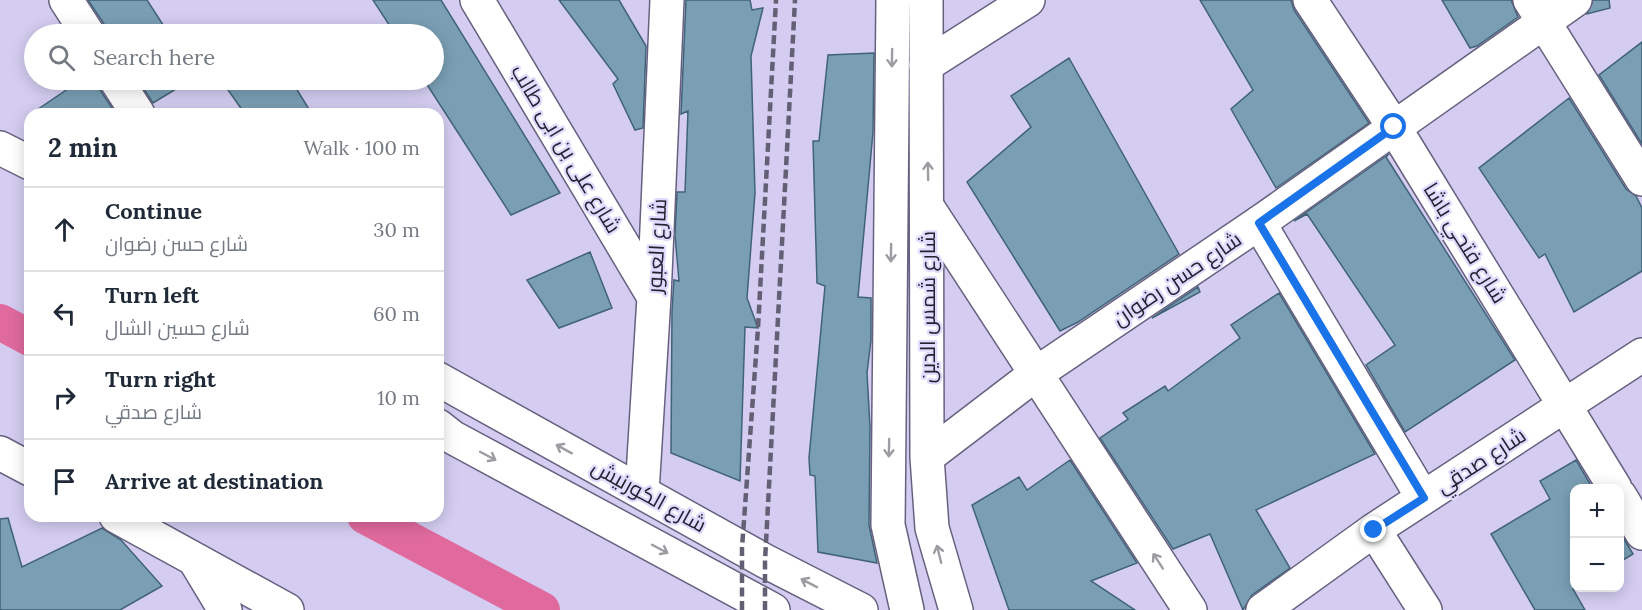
<!DOCTYPE html>
<html lang="en">
<head>
<meta charset="utf-8">
<style>
  :root { --surface:#fff; --page:#f6f6f7; --text:#1f2937; --muted:#747a83; --line:#e0e1e3 }
  body { margin:0; font-family:Lora,Cairo,serif; background:var(--page); color:var(--text) }
  .controls { position:absolute; right:18px; bottom:18px; display:grid; overflow:hidden; border-radius:12px; box-shadow:0 3px 15px #0003 }
  .controls button { width:54px; height:54px; display:grid; place-items:center; padding:0; border:0; border-bottom:2px solid var(--line); background:var(--surface); color:var(--text); font:30px sans-serif }
  .stop { position:absolute; width:18px; height:18px; margin:-14px; border:4px solid #1a73e8; border-radius:50%; background:#fff }
  .stop.end { background:#1a73e8; border-color:#fff; box-shadow:0 2px 6px #0008 }
  .list { margin:0; padding:0; list-style:none }
  h2 { display:flex; justify-content:space-between; align-items:center; height:78px; margin:0; padding:0 24px; font-size:26px }
  h2 small { font-size:20px; font-weight:400; color:var(--muted) }
  .list li { display:grid; grid-template-columns:39px 1fr auto; gap:18px; align-items:center; box-sizing:border-box; height:84px; padding:0 24px; border-top:2px solid var(--line) }
  .list b { display:block; font-size:22px; white-space:nowrap }
  .list p { margin:0; font-size:20px; white-space:nowrap; color:var(--muted) }
  .list em { font-size:20px; font-style:normal; color:var(--muted) }
  .icon { flex:none; width:33px; height:33px; fill:none; stroke:currentColor; stroke-width:2; stroke-linecap:round; stroke-linejoin:round }
  .map { position:relative; flex:none; width:1642px; height:610px; overflow:hidden }
  .search { position:absolute; background:var(--surface); box-shadow:0 3px 15px #0003; left:24px; top:24px; width:420px; height:66px; display:flex; align-items:center; gap:15px; box-sizing:border-box; padding:0 21px; border-radius:33px; color:var(--muted); font-size:22px }
  .panel { position:absolute; background:var(--surface); box-shadow:0 3px 15px #0003; left:24px; top:108px; width:420px; height:414px; border-radius:18px }
  .map>svg:first-child { display:block }
</style>
</head>
<body>
<div class="map">
<svg width="1642" height="610" viewBox="0 0 1642 610">
  <rect width="100%" height="100%" fill="#d4cdf1"/>
  <g fill="none" stroke-linecap="round" stroke-linejoin="round">
    <path stroke="#e06a9e" stroke-width="36" d="M0 322 30 338
      M365 516 542 610"/>
  </g>
  <path fill="#7a9fb4" stroke="#416377" stroke-width="1.5" d="M88 0H147L169 34H106L104 24Z
    M373 0H441L560 193 511 215 424 80H434V34H395Z
    M559 0H619L646 46 643 128 635 130 613 84 618 79Z
    M686 0H750L752 10 763 8 751 56 755 193 747 298 758 328 745 327 740 481 671 453 672 311 674 280 679 281 675 235 677 192H685L688 111 681 114Z
    M1200 0H1291L1294 10 1369 123 1276 188 1231 109 1253 90Z
    M1442 0H1511L1518 17 1477 46 1470 48Z
    M1593 0H1609L1610 8 1587 14Z
    M1642 42V144L1599 75Z
    M874 53 873 132 858 297 871 298V340L867 373 870 427 869 525 877 563 818 552 815 476 810 475 809 458 825 286 817 283 813 141H819L828 55Z
    M1069 58 1179 254 1078 322 1060 331 967 182 1031 127 1011 96Z
    M81 80H98L100 90 116 114H31Z
    M138 80H191L153 103Z
    M221 80H291L312 114H245Z
    M1569 98 1626 189 1636 196 1642 208V271L1574 312 1545 254 1539 258 1479 168Z
    M1389 154 1386 157 1515 360 1405 432 1366 365 1395 345 1307 214 1294 221Z
    M590 252 612 308 559 328 527 280Z
    M1198 287 1200 292 1152 318Z
    M1279 293 1375 454 1256 510 1290 568 1252 595 1243 610 1210 534 1173 549 1100 438 1128 419 1123 413 1165 386 1168 391 1240 338 1231 325Z
    M1070 460 1137 563 1091 581 1135 610H1009L972 505 1019 477 1027 490Z
    M1576 460 1593 489H1575L1576 588 1573 589 1585 610H1535L1491 534 1550 499 1540 481Z
    M8 518 22 567 102 528 121 540 162 586 120 610H0V519Z
    M1620 532 1633 554 1620 562Z"/>
  <g fill="none" stroke-linecap="round" stroke-linejoin="round">
    <defs>
      <path id="minor" d="M66 0 88 34
        M477 0 654 297
        M1310 0 1394 127 1615 488
        M1530 0 1642 179
        M926 65 1028 0
        M116 80 138 114
        M928 208 1190 610
        M1259 223 1423 498
        M0 453 30 469
        M642 492 654 297 667 0
        M1620 496 1642 533
        M116 516 287 610
        M1374 530 1425 610
        M196 562 225 610
        M1263 610 1374 530 1642 355"/>
      <path id="tertiary" d="M893 0 888 525 907 610
        M926 0 927 457 932 528 956 610
        M0 148 30 163
        M438 379 765 561 861 610
        M438 426 452 437 773 610
        M927 457 1037 373 1259 223 1575 0"/>
    </defs>
    <use href="#minor" stroke="#676180" stroke-width="36"/>
    <use href="#tertiary" stroke="#676180" stroke-width="36"/>
    <use href="#minor" stroke="#fff" stroke-width="33"/>
    <use href="#tertiary" stroke="#fff" stroke-width="33"/>
    <path stroke="#635f75" stroke-width="4.5" stroke-dasharray="9 4.5" stroke-linecap="butt" d="M742 610V548L758 328 776 0
      M765 610V561L795 0"/>
  </g>
  <defs><path id="oneway-shaft" d="M-6 0H5M1.5-3L5.5 0L1.5 3" fill="none" stroke-width="1.6" stroke-linecap="round" stroke-linejoin="round" transform="scale(1.5)"/></defs>
  <g stroke="#9d9ca2">
    <use href="#oneway-shaft" transform="translate(892 58) rotate(91)"/>
    <use href="#oneway-shaft" transform="translate(928 171) rotate(-91)"/>
    <use href="#oneway-shaft" transform="translate(891 253) rotate(91)"/>
    <use href="#oneway-shaft" transform="translate(889 448) rotate(91)"/>
    <use href="#oneway-shaft" transform="translate(564 449) rotate(-151)"/>
    <use href="#oneway-shaft" transform="translate(488 456) rotate(28)"/>
    <use href="#oneway-shaft" transform="translate(660 549) rotate(28)"/>
    <use href="#oneway-shaft" transform="translate(939 554) rotate(-104)"/>
    <use href="#oneway-shaft" transform="translate(1158 561) rotate(-123)"/>
    <use href="#oneway-shaft" transform="translate(809 583) rotate(-153)"/>
  </g>
  <g fill="none" stroke-linecap="round" stroke-linejoin="round">
    <path stroke="#1a73e8" stroke-width="8" d="M1374 530 1424 498 1259 223 1394 127"/>
  </g>
  <g text-anchor="middle" stroke-width="4.5" stroke-linejoin="round" paint-order="stroke">
    <g font-size="21" fill="#252230" stroke="#e1daff">
      <text transform="translate(566 149) rotate(59)" y="7">شارع على بن ابى طالب</text>
      <text transform="translate(1465 243) rotate(58)" y="7">شارع فتحي باشا</text>
      <text transform="translate(657 246) rotate(-87)" y="7">شارع العبور</text>
      <text transform="translate(1177 279) rotate(-34)" y="7">شارع حسن رضوان</text>
      <text transform="translate(928 307) rotate(-90)" y="7">شارع شمس الدين</text>
      <text transform="translate(1481 461) rotate(-33)" y="7">شارع صدقي</text>
      <text transform="translate(649 496) rotate(29)" y="7">شارع الكورنيش</text>
    </g>
  </g>
</svg>
<div class="controls">
<button>+</button>
<button>−</button>
</div>
<div class="stop" style="left:1394px;top:127px"></div>
<div class="stop end" style="left:1374px;top:530px"></div>
<div class="search"><svg class="icon" aria-label="search" viewBox="0 0 24 24"><circle cx="10" cy="10" r="6"/><path d="M15 15l6 6"/></svg>Search here</div>
<section class="panel">
<h2>2 min<small>Walk · 100 m</small></h2>
<ul class="list">
<li><svg class="icon" aria-label="ahead" viewBox="0 0 24 24"><path d="M12 20V5M6 11l6-6 6 6"/></svg><div><b>Continue</b><p>شارع حسن رضوان</p></div><em>30 m</em></li>
<li><svg class="icon" aria-label="left" viewBox="0 0 24 24"><path d="M17 20v-9H6M10 6l-5 5 5 5"/></svg><div><b>Turn left</b><p>شارع حسين الشال</p></div><em>60 m</em></li>
<li><svg class="icon" aria-label="right" viewBox="0 0 24 24"><path d="M7 20v-9h11M14 6l5 5-5 5"/></svg><div><b>Turn right</b><p>شارع صدقي</p></div><em>10 m</em></li>
<li><svg class="icon" aria-label="arrive" viewBox="0 0 24 24"><path d="M6 21V4h12l-3 4 3 4H6"/></svg><div><b>Arrive at destination</b></div></li>
</ul>
</section>
</div>
</body>
</html>
